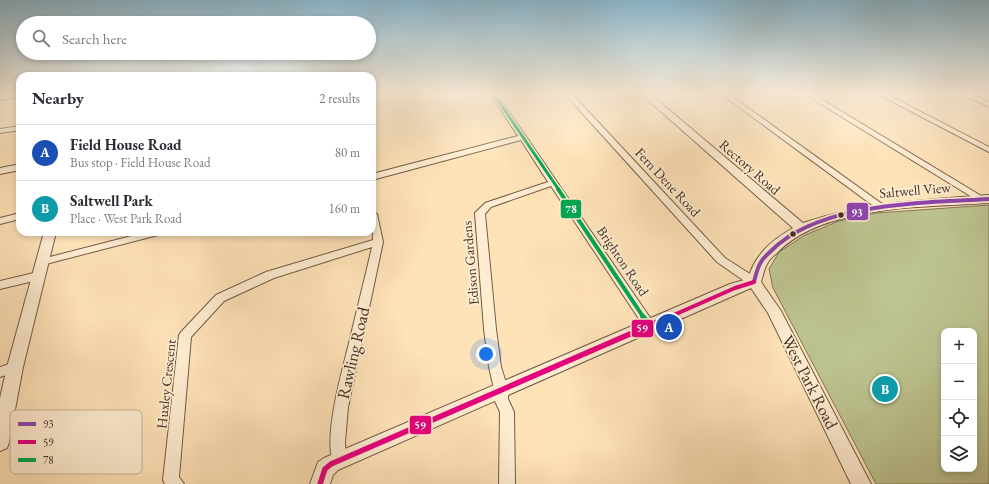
<!DOCTYPE html>
<html lang="en">
<head>
<meta charset="utf-8">
<style>
  :root { --surface:#fff; --page:#f7f7f7; --text:#2b2b33; --muted:#7c7c81; --line:#e1e1e2; --accent:#ea580c }
  body { margin:0; font-family:"EB Garamond",serif; background:var(--page); color:var(--text) }
  .controls { position:absolute; right:12px; bottom:12px; display:grid; overflow:hidden; border-radius:8px; box-shadow:0 2px 6px #0003 }
  .controls button { width:36px; height:36px; display:grid; place-items:center; padding:0; border:0; border-bottom:1px solid var(--line); background:var(--surface); color:var(--text); font:20px sans-serif }
  .you { position:absolute; left:486px; top:354px; width:14px; height:14px; margin:-10px; border:3px solid #fff; border-radius:50%; background:#1a73e8; box-shadow:0 0 0 6px #1a73e833 }
  .badge { display:grid; place-items:center; width:26px; height:26px; border-radius:50%; background:var(--accent); color:#fff; font-size:13px; font-weight:700 }
  .pin { position:absolute; translate:-50% -50%; border:2px solid #fff; box-shadow:0 1px 4px #0006 }
  .list { margin:0; padding:0; list-style:none }
  h2 { display:flex; justify-content:space-between; align-items:center; height:52px; margin:0; padding:0 16px; font-size:17px }
  h2 small { font-size:13px; font-weight:400; color:var(--muted) }
  .list li { display:grid; grid-template-columns:26px 1fr auto; gap:12px; align-items:center; box-sizing:border-box; height:56px; padding:0 16px; border-top:1px solid var(--line) }
  .list b { display:block; font-size:15px; white-space:nowrap }
  .list p { margin:0; font-size:13px; white-space:nowrap; color:var(--muted) }
  .list em { font-size:13px; font-style:normal; color:var(--muted) }
  .icon { flex:none; width:22px; height:22px; fill:none; stroke:currentColor; stroke-width:2; stroke-linecap:round; stroke-linejoin:round }
  .map { position:relative; flex:none; width:989px; height:484px; overflow:hidden }
  .search { position:absolute; background:var(--surface); box-shadow:0 2px 6px #0003; left:16px; top:16px; width:360px; height:44px; display:flex; align-items:center; gap:10px; box-sizing:border-box; padding:0 14px; border-radius:22px; color:var(--muted); font-size:15px }
  .panel { position:absolute; background:var(--surface); box-shadow:0 2px 6px #0003; left:16px; top:72px; width:360px; height:164px; border-radius:12px }
  .map>svg:first-child { display:block }
</style>
</head>
<body>
<div class="map">
<svg width="989" height="484" viewBox="0 0 989 484">
  <rect width="100%" height="100%" fill="#ffe3b8"/>
  <filter id="stains"><feTurbulence type="fractalNoise" baseFrequency=".005" numOctaves="4"/><feColorMatrix values="0 0 0 0 .2 0 0 0 0 .09 0 0 0 0 .02 0 0 0 .5 -.17"/></filter>
  <radialGradient id="worn" r=".72"><stop offset=".6" stop-color="#630" stop-opacity="0"/><stop offset="1" stop-color="#630" stop-opacity=".3"/></radialGradient>
  <path fill="#bdc491" stroke="#80785a" fill-rule="evenodd" d="M989 205V484H876L773 288 769 269 779 252 805 235 839 221 877 213ZM944 331H974V469H944Z"/>
  <g fill="none" stroke-linecap="round" stroke-linejoin="round">
    <defs>
      <path id="minor" d="M20 93V97L0 100V96Z
        M490 93H496L655 325 653 328 649 329 645 328 551 186 491 207 485 214 496 329 501 367 508 389V399L514 412 515 484H499L500 412 494 399V389L489 367 484 329 475 213 485 203 548 182 521 140 372 180V174L518 136Z
        M564 93H571L725 258 758 279 759 282 758 285H750L717 262Z
        M720 93H727L885 206 887 208 885 210H879Z
        M803 93H811L988 200 986 202H980Z
        M876 93H884L989 147V152Z
        M960 93H968L989 102V107Z
        M20 126V130L0 133V129Z
        M20 164V170L0 174V168Z
        M372 211 377 214 383 242 348 407 345 442 346 460 344 465 339 467 334 465C322 439 343 368 350 339 357 309 365 278 372 247L274 278 224 301 191 337 179 477 184 484H165L163 480 179 335 181 332 216 295 266 272 373 240Z
        M20 213V219L0 224V218Z
        M147 232H164L162 234 42 265 38 264 37 262 38 260 42 259Z
        M38 272 42 273 43 276 42 279 0 289V281Z
        M15 362 19 363 21 367 19 371 0 377V367Z"/>
      <path id="tertiary" d="M640 93H649L803 223C865 202 925 200 989 195V203C926 207 822 205 777 253 773 256 769 260 767 264 764 269 763 276 761 282L781 311 871 484H851L768 313 751 288 338 470 333 475 330 484H310L318 462 324 458 730 284 748 279C755 254 772 240 793 228Z
        M44 232H56L23 367 9 442 7 448 0 451V398L7 367Z"/>
    </defs>
    <use href="#minor" stroke="#735a48" stroke-width="2"/>
    <use href="#tertiary" stroke="#735a48" stroke-width="2"/>
    <use href="#minor" fill="#ffedd1" fill-rule="evenodd"/>
    <use href="#tertiary" fill="#ffedd1" fill-rule="evenodd"/>
    <defs>
      <path id="bus-1" d="M754 282C756 275 757 268 761 262 763 258 768 254 771 251 819 202 924 203 989 199"/>
      <path id="bus-2-far1" d="M667 318 735 288 754 282"/>
      <path id="bus-2" d="M320 484 325 469 331 464 669 317"/>
      <path id="bus-3-far2" d="M493 93 559 190"/>
      <path id="bus-3-far1" d="M558 189 644 318"/>
      <path id="bus-3" d="M643 317 649 325"/>
    </defs>
    <use href="#bus-1" stroke="#ffedd1" stroke-width="7"/>
    <use href="#bus-2-far1" stroke="#ffedd1" stroke-width="7"/>
    <use href="#bus-2" stroke="#ffedd1" stroke-width="8"/>
    <use href="#bus-3-far2" stroke="#ffedd1" stroke-width="5.5"/>
    <use href="#bus-3-far1" stroke="#ffedd1" stroke-width="7"/>
    <use href="#bus-3" stroke="#ffedd1" stroke-width="8"/>
    <use href="#bus-1" stroke="#8e44ad" stroke-width="4"/>
    <use href="#bus-2-far1" stroke="#e5007d" stroke-width="4"/>
    <use href="#bus-2" stroke="#e5007d" stroke-width="5.5"/>
    <use href="#bus-3-far2" stroke="#00a651" stroke-width="3"/>
    <use href="#bus-3-far1" stroke="#00a651" stroke-width="4"/>
    <use href="#bus-3" stroke="#00a651" stroke-width="5.5"/>
  </g>
  <linearGradient id="sky" x2="0" y2="1"><stop stop-color="#8bb8d0"/><stop offset="0.58" stop-color="#fff2df"/><stop offset="1" stop-color="#fff2df" stop-opacity="0"/></linearGradient>
  <rect width="989" height="161" fill="url(#sky)"/>
  <g fill="#442c22" stroke="#ffedd1" stroke-width="1.5">
    <circle cx="841" cy="215" r="3.5"/>
    <circle cx="793" cy="234" r="3.5"/>
  </g>
  <g text-anchor="middle" stroke-width="3.5" stroke-linejoin="round" paint-order="stroke">
    <g font-size="14" fill="#442c22" stroke="#ffedd1">
      <text transform="translate(750 167) rotate(41)" y="5">Rectory Road</text>
      <text transform="translate(668 182) rotate(47)" y="5">Fern Dene Road</text>
      <text transform="translate(915 190) rotate(-5)" y="5">Saltwell View</text>
      <text transform="translate(623 261) rotate(56)" y="5">Brighton Road</text>
      <text transform="translate(470 263) rotate(-95)" y="5">Edison Gardens</text>
      <text transform="translate(166 384) rotate(-84)" y="5">Huxley Crescent</text>
    </g>
    <g font-size="17" fill="#442c22" stroke="#ffedd1">
      <text transform="translate(353 353) rotate(-77)" y="6">Rawling Road</text>
      <text transform="translate(810 382) rotate(63)" y="6">West Park Road</text>
    </g>
  </g>
  <rect x="10" y="410" width="132" height="64" rx="6" fill="#ffedd1" stroke="#c7b39c" stroke-width="1"/>
  <rect x="18" y="422" width="18" height="4" fill="#8e44ad"/>
  <rect x="18" y="440" width="18" height="4" fill="#e5007d"/>
  <rect x="18" y="458" width="18" height="4" fill="#00a651"/>
  <g font-size="11" fill="#442c22">
    <text x="43" y="428">93</text>
    <text x="43" y="446">59</text>
    <text x="43" y="464">78</text>
  </g>
  <g stroke="#ffedd1" stroke-width="1.5">
    <rect x="560" y="199" width="22" height="20" rx="4" fill="#00a651"/>
    <rect x="846" y="202" width="23" height="19" rx="4" fill="#8e44ad"/>
    <rect x="631" y="319" width="23" height="19" rx="4" fill="#e5007d"/>
    <rect x="409" y="415" width="23" height="20" rx="4" fill="#e5007d"/>
  </g>
  <g font-size="11" text-anchor="middle" font-weight="bold" fill="#fff">
    <text x="571" y="213">78</text>
    <text x="857" y="216">93</text>
    <text x="642" y="332">59</text>
    <text x="420" y="429">59</text>
  </g>
  <rect width="100%" height="100%" filter="url(#stains)"/>
  <rect width="100%" height="100%" fill="url(#worn)"/>
</svg>
<div class="controls">
<button>+</button>
<button>−</button>
<button><svg class="icon" aria-label="locate" viewBox="0 0 24 24"><circle cx="12" cy="12" r="6"/><path d="M12 2v4M12 18v4M2 12h4M18 12h4"/></svg></button>
<button><svg class="icon" aria-label="layers" viewBox="0 0 24 24"><path d="M12 4l9 5-9 5-9-5zM3 14l9 5 9-5"/></svg></button>
</div>
<div class="you"></div>
<div class="pin badge" style="left:669px;top:327px;background:#1a4fb4">A</div>
<div class="pin badge" style="left:885px;top:389px;background:#0f9aa8">B</div>
<div class="search"><svg class="icon" aria-label="search" viewBox="0 0 24 24"><circle cx="10" cy="10" r="6"/><path d="M15 15l6 6"/></svg>Search here</div>
<section class="panel">
<h2>Nearby<small>2 results</small></h2>
<ul class="list">
<li><span class="badge" style="background:#1a4fb4">A</span><div><b>Field House Road</b><p>Bus stop · Field House Road</p></div><em>80 m</em></li>
<li><span class="badge" style="background:#0f9aa8">B</span><div><b>Saltwell Park</b><p>Place · West Park Road</p></div><em>160 m</em></li>
</ul>
</section>
</div>
</body>
</html>
